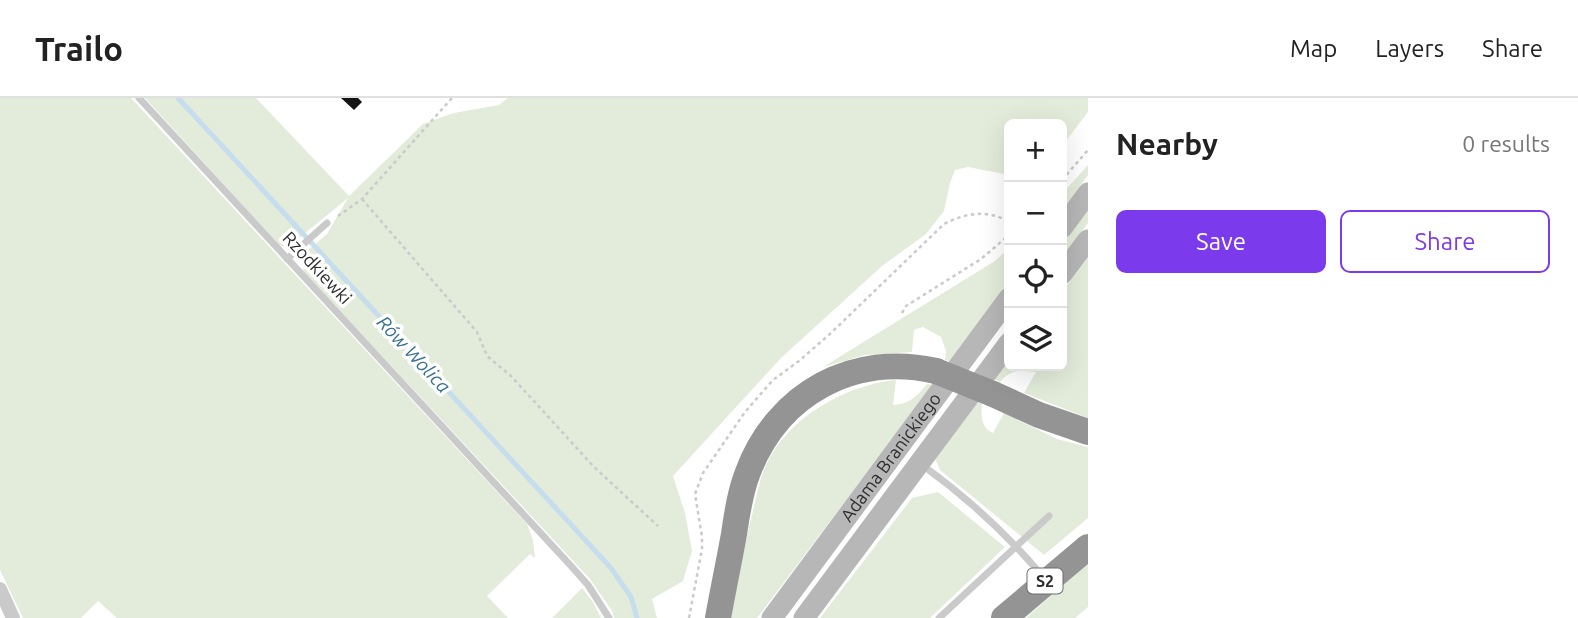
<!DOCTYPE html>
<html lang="en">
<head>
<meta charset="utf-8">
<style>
  :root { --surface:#fff; --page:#f2f2f2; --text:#222; --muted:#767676; --line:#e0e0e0; --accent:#7c3aed }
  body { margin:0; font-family:Ubuntu,sans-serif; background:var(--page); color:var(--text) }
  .controls { position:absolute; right:21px; top:21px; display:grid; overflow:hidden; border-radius:10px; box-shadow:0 7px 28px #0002 }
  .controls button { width:63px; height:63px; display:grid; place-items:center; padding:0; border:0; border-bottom:2px solid var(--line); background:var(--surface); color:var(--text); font:35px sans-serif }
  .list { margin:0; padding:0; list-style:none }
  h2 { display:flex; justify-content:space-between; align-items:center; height:91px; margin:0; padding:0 28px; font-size:30px }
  h2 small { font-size:23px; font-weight:400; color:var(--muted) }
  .actions { display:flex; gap:14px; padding:21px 28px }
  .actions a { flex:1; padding:16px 0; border:2px solid var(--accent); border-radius:10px; text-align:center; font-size:24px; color:var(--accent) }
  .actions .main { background:var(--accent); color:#fff }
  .icon { flex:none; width:38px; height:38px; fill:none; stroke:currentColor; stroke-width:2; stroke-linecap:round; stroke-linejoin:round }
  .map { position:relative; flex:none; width:1088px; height:520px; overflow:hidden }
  header { display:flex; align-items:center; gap:42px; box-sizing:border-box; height:98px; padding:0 35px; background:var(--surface); border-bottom:2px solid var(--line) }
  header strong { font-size:33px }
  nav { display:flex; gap:38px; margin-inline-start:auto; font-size:24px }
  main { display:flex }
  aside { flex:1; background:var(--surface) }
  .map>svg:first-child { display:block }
</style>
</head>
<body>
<header>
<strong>Trailo</strong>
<nav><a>Map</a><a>Layers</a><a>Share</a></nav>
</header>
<main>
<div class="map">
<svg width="1088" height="520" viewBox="0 0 1088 520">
  <rect width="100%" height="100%" fill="#fff"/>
  <path fill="#e3ecda" d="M0 0H131L527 426 533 442 535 460 530 456 487 498 508 520H117L98 503 81 520H23L0 472Z
    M145 0H256L349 98 423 26 454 15 499 7 508 0H1088V14L1062 48V26H1009V77L968 69 955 72 950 85 944 113 926 136 882 168 781 260 673 378 685 415 692 453 683 483 652 501 657 520H614L612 513 590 481 304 174 301 158 327 136 348 100 287 150 279 147Z
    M1088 67V77L1062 112V96Z
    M1088 112V125L1062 160V147Z
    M1009 150V183L949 263 945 262 946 253 941 239 923 229 914 232 912 254 865 257 823 269 995 163Z
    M1088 160V320L1024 295 1036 274C1020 273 1012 270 1000 284L994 281 1009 261V268H1062V194Z
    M896 282 893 307C910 306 917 298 927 286L933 287 757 520H729C736 488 743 457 750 425 755 406 758 385 766 367 788 319 846 287 896 282Z
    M977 303 982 306C981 318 981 330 993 335L1004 315 1057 341 1088 349V420L1044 457 940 372 935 361Z
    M938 394 1005 449 930 520H820L912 400Z
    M1088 465V509L1075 520H1026Z
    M582 490 593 504 601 520H552Z"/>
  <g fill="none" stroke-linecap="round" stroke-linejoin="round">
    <path stroke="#c5dded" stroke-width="5" d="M178 0 611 470 631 499 637 520"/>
  </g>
  <path fill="#141414" d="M341 0H358L362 4 354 12Z"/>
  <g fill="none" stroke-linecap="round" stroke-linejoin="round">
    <path stroke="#cacaca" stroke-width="2.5" stroke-dasharray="3.5 3.5" stroke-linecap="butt" d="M1062 82 1088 52
      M362 101 477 234 487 258 511 278 594 369 658 428
      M338 118 362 101 452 0
      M902 215 906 208 981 161 1009 137
      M689 520 702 451V439L695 396 703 375 745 314 773 282 799 263 831 235 944 126C965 115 988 111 1009 124"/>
    <path stroke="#cacaca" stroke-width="7" d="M139 0 572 469 588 487 609 520
      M287 161 327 125
      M922 367C968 400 1008 437 1044 480
      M939 520 1049 418"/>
    <path stroke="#cacaca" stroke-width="14" d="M0 491 13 520"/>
    <g stroke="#b7b7b7" stroke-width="21">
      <path d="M1062 130 1088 95"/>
      <path d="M1062 176 1088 142"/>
      <path id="s1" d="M772 520 1009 200"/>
      <path d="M804 520 1009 245"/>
    </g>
    <path stroke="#949494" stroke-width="26" d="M993 296 1039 317 1088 334
      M718 520C723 492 729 464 734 436 737 416 740 394 748 374 778 295 854 254 936 273
      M1004 520 1088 449"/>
    <path stroke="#949494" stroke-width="26" d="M936 273 993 296"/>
  </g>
  <g text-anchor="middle" stroke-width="7" stroke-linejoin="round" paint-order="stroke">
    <rect fill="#fff" stroke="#6c6c6c" stroke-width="2" x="1027.5" y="470.5" width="35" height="25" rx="5"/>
    <g font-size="16" font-weight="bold" fill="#2d2d2d">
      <text x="1045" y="489">S2</text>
    </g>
    <g font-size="18" fill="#2d2d2d" stroke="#fff">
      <text transform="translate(317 170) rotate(47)" y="6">Rzodkiewki</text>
      <text dy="6" stroke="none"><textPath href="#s1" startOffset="200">Adama Branickiego</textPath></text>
    </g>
    <g font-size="19" font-style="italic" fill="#376f94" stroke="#fff">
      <text transform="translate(414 256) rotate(47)" y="7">Rów Wolica</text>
    </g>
  </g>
</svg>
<div class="controls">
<button>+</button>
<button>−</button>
<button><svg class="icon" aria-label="locate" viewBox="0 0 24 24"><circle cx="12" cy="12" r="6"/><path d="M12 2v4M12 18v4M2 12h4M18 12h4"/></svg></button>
<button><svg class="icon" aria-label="layers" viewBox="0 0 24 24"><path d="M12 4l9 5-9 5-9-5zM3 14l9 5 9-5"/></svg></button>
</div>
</div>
<aside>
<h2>Nearby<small>0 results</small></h2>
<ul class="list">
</ul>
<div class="actions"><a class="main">Save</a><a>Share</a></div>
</aside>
</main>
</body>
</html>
